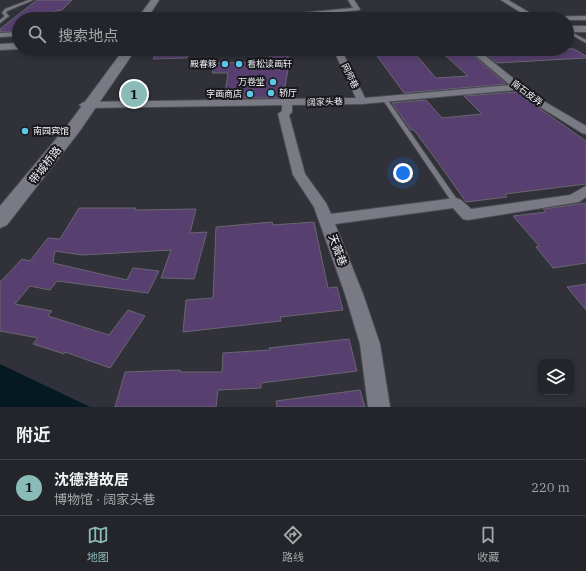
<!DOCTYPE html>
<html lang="zh">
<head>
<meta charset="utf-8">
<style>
  :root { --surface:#24252b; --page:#303137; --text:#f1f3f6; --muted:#a3a5a9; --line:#414247; --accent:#8bbbb9 }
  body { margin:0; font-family:"IBM Plex Serif","Noto Sans SC",serif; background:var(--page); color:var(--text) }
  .controls { position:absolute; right:12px; bottom:12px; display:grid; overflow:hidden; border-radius:8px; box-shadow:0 2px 6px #0003 }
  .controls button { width:36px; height:36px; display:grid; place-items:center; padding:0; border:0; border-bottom:1px solid var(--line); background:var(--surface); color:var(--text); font:20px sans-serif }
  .you { position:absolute; left:403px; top:173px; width:14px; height:14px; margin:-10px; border:3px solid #fff; border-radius:50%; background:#1a73e8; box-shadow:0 0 0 6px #1a73e833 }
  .badge { display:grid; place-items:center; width:26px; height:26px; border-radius:50%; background:var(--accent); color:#111; font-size:13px; font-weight:700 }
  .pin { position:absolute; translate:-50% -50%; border:2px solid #fff; box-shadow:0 1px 4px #0006 }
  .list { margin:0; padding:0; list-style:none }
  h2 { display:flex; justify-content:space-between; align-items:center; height:52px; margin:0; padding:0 16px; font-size:17px }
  h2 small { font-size:13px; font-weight:400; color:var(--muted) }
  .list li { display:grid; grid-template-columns:26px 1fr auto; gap:12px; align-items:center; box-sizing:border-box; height:56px; padding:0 16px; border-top:1px solid var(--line) }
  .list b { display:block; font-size:15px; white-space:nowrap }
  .list p { margin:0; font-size:13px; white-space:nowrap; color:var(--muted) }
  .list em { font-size:13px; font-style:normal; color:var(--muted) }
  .icon { flex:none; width:22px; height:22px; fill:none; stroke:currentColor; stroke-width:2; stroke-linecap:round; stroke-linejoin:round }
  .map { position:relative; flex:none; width:586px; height:407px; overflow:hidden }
  .search { position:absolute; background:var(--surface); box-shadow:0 2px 6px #0003; left:12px; right:12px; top:12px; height:44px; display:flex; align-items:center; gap:10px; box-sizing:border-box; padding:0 14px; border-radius:22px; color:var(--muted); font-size:15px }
  .sheet { height:108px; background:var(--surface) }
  nav { display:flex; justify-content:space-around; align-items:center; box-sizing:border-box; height:56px; border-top:1px solid var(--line); background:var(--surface); font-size:11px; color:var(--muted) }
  nav a { display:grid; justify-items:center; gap:2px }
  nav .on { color:var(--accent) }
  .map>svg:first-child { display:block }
</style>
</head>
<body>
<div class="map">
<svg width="586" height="407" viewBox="0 0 586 407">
  <rect width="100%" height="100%" fill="#303139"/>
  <path fill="#041921" d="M0 364 90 407H0Z"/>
  <path fill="#57406f" stroke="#6a666f" d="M37 0H72L62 10 56 11 47 19H19L18 31 0 32V29Z
    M159 49H191L187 58 153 59Z
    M269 49H287L289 64 283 98H240L241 95H233V92L225 93 228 73H212L216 64 219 63 270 62Z
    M372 49H411L436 78 468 76 439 50 466 49 506 84 404 93Z
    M480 49H574L586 56V58L497 63Z
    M131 85H147L140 100H123Z
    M516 92 586 141V184L505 194 507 197 466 202 437 161 414 130H411L392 103 426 100 442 118 482 114 464 96Z
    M586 203V263L553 268 536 247 539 246 513 216 546 212 543 209Z
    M79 208H136L135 210 196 209 190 233 207 232 194 279 161 278 171 250 82 255 55 251 53 263 127 280 133 268 159 271 148 293 57 281 50 290 30 286 15 304 52 311 48 316 109 335 128 310 145 316 110 368 65 352 64 354 33 344 38 338 0 331V282L22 259 30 261 48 238 60 239Z
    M272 222 273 225 314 222 328 288 337 287 343 310 280 317 281 321 183 332 186 300 213 298 216 227Z
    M586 284V310L567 287Z
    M349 339 357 371 261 383V388L218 390 216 407H115L125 372 180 370V372H222L223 353 270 350 269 348Z
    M360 390 365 407H277L276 401Z"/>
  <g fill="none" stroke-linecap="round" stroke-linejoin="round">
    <defs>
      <path id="lane" d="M29 0H33L7 11 6 13 9 16 0 23V20L5 16 2 13 5 9Z
        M567 30 586 40V43L567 32Z
        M383 99H387L458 201 459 203 458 205H454L383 100Z"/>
      <path id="street" d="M348 0H354L360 9 359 10 277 19H255L258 17 353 8Z
        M501 0H508L537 17 586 16V20L496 19 499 17H528Z
        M19 32V36L0 37V33Z
        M311 49H341L365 98 510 85 468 49H477L535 96 586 126V134L582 133 529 100 516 90 362 104 292 105V112L289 115 305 174 326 203 331 214 456 198 461 200 471 209 570 195 586 186V197L579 202 468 220 463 219 453 208 335 224 363 294 380 344 390 407H368L360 344 345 294 314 207 293 175 278 114 282 111V105L84 108 79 105 84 102 356 98 334 51H315Z"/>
      <path id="secondary" d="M151 0H159L147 19H137Z
        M567 26H586V32H567Z
        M19 43 20 49 0 50V44Z
        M124 49H136L79 132 7 225 0 228V206L67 126Z"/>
    </defs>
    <use href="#lane" stroke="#4c4d53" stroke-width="2"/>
    <use href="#street" stroke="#4c4d53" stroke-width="2"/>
    <use href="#secondary" stroke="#4c4d53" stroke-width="2"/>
    <use href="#lane" fill="#7a7a84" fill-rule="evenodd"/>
    <use href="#street" fill="#7a7a84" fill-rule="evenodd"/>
    <use href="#secondary" fill="#7a7a84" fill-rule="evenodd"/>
  </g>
  <g fill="#5bc8e6" stroke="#19191d" stroke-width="1.5">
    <circle cx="225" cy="64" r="4"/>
    <circle cx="239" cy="64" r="4"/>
    <circle cx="273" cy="82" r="4"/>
    <circle cx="271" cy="93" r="4"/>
    <circle cx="250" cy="94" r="4"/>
    <circle cx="25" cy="131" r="4"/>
  </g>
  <g text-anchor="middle" stroke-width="4" stroke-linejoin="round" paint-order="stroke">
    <g font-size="9" fill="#f0f1f6" stroke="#19191d" text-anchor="end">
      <text x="217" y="67">殿春簃</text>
      <text x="247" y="67" text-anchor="start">看松读画轩</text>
      <text x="265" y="85">万卷堂</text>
      <text x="279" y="96" text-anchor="start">轿厅</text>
      <text x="242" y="97">字画商店</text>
      <text x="33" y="134" text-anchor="start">南园宾馆</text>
    </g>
    <g font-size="9" fill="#f0f1f6" stroke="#19191d">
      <text transform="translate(350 76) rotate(64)" y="3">网师巷</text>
      <text transform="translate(527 93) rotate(37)" y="3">南石皮弄</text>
      <text transform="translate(325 102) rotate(-2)" y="3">阔家头巷</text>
    </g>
    <g font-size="11" fill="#f0f1f6" stroke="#19191d">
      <text transform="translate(45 165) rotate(-52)" y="4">带城桥路</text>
      <text transform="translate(338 250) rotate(70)" y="4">天薇巷</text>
    </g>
  </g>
</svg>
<div class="controls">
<button><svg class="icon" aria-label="layers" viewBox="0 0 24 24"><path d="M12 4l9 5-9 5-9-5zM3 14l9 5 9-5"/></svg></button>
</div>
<div class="you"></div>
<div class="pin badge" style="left:134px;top:94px">1</div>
<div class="search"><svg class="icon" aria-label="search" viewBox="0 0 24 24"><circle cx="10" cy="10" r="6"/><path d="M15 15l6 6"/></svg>搜索地点</div>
</div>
<section class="sheet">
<h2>附近<small></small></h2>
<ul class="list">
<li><span class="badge">1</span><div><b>沈德潜故居</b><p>博物馆 · 阔家头巷</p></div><em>220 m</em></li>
</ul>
</section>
<nav>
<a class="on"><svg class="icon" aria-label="map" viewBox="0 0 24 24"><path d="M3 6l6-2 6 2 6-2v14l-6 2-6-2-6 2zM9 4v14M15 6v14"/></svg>地图</a>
<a><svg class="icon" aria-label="directions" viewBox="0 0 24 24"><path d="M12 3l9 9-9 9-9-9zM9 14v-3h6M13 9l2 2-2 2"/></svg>路线</a>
<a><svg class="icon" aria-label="saved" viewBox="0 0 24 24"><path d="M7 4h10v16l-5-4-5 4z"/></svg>收藏</a>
</nav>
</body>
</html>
